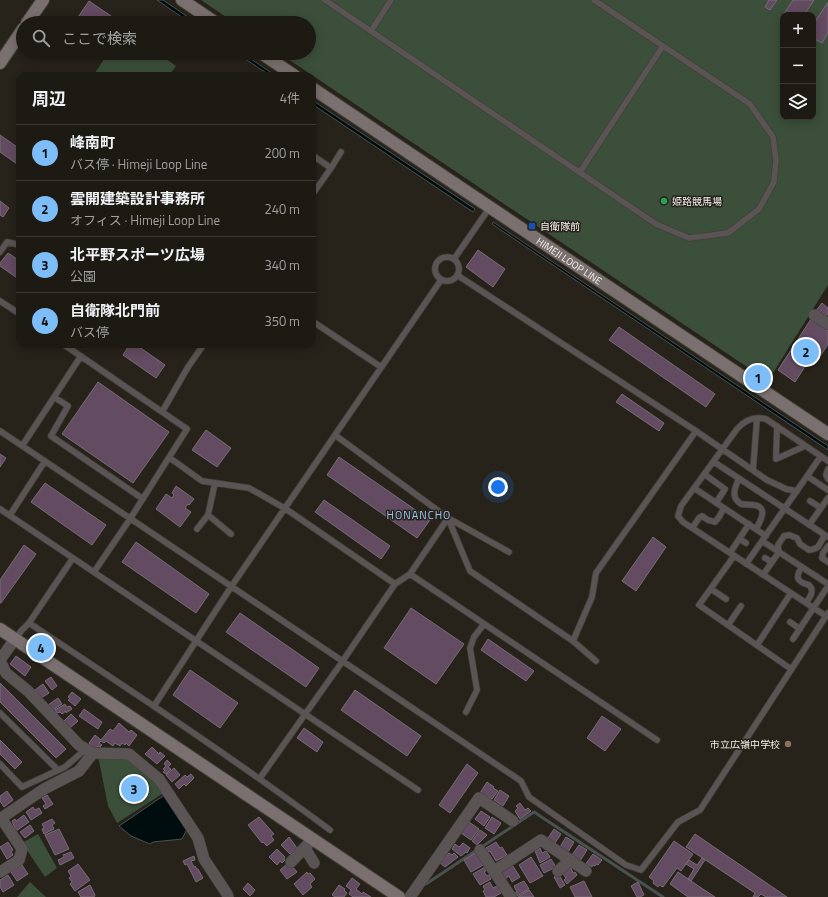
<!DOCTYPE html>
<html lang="ja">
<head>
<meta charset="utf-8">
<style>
  :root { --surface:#1d1a14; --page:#2a2722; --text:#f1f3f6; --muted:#a0a1a0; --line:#3b3834; --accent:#7dbef9 }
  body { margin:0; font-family:"Titillium Web","Noto Sans JP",sans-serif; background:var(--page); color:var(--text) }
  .controls { position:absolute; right:12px; top:12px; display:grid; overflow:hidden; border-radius:8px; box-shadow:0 2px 10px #0003 }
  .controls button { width:36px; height:36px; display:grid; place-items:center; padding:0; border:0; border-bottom:1px solid var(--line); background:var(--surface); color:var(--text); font:20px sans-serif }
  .you { position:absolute; left:498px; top:487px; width:14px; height:14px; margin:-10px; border:3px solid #fff; border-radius:50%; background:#1a73e8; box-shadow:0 0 0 6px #1a73e833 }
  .badge { display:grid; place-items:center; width:26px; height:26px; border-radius:50%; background:var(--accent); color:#111; font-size:13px; font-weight:700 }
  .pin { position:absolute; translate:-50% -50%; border:2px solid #fff; box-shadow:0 1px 4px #0006 }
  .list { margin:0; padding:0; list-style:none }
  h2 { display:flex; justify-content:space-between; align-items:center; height:52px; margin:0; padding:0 16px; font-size:17px }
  h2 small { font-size:13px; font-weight:400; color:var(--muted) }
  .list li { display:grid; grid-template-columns:26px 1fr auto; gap:12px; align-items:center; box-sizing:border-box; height:56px; padding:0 16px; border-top:1px solid var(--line) }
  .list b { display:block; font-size:15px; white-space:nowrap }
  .list p { margin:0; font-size:13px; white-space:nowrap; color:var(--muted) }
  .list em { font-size:13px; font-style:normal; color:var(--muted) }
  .icon { flex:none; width:22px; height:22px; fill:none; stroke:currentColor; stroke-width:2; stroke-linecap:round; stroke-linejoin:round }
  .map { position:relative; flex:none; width:828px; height:897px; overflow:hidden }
  .search { position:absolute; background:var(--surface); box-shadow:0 2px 10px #0003; left:16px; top:16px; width:300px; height:44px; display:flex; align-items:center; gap:10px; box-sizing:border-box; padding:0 14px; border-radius:22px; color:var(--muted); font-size:15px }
  .panel { position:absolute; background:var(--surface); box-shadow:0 2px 10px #0003; left:16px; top:72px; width:300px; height:276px; border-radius:12px }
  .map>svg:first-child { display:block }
</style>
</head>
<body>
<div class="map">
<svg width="828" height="897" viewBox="0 0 828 897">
  <rect width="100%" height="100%" fill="#27231b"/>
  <path fill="#3b4f3a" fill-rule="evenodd" d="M201 0H828V285L768 381 279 53H309V23H235ZM783 15H813V117H783Z
    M108 53H158L176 66 169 76H93Z
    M98 756 131 758 165 792 117 823 108 806Z
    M38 834 57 868 45 877 22 843Z
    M30 882 46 897H17Z"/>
  <path fill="#000d0f" stroke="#495151" d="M157 0H163L188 17 186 20Z
    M236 53H242L276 76H271Z
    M312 100 475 209 473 212 312 104Z
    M493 222 828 446V450L492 224Z
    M166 794 189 825 182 839 153 842 150 844 131 836 119 826Z"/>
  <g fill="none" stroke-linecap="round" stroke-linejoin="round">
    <path stroke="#495151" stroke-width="3" d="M185 17 195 23
      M426 884 534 812 663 897"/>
  </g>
  <path fill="#634b61" stroke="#766d75" d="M769 0H777L770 10 765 7Z
    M793 0H814L804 15H783Z
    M89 1 111 16 106 23H74Z
    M828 2V33L822 43 813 38V25Z
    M0 135 20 149V166L0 152Z
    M0 201 9 208 3 217 0 215Z
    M478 250 505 269 493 287 466 267Z
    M8 253 20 261V280L0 266V263Z
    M822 303 828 308V314L824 319 815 312Z
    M811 319 828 330V344L821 355 815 351 795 382 778 370Z
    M619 327 715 394 706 407 609 340Z
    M130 344H135L165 365 156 378 123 355Z
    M98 382 169 432 133 483 62 434Z
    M622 394 664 423 659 431 616 402Z
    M206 430 231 448 217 467 192 450Z
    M0 454 6 458 0 467Z
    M339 457 430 520 417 538 327 475Z
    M45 483 106 525 92 545 31 502Z
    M176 486 194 499 189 505 188 504 185 508 191 512 180 527 156 509 166 494 172 498 174 495 172 493Z
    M324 500 390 546 381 559 315 512Z
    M653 537 666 547 636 591 622 581Z
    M136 542 209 594 196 613 122 562Z
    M24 545 36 554 1 603H0V580Z
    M411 608 464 644 436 684 384 648Z
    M240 613 319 668 306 687 226 632Z
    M488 639 534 671 526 681 481 650Z
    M16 656 31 667 25 676 10 664Z
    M190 670 238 703 220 728 173 695Z
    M51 677 57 686 52 690 45 681Z
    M0 683 66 749 56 758 0 702Z
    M43 684 49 693 41 698 35 690Z
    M355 690 421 736 407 756 341 710Z
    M72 692 81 699 75 706 68 700 70 698 68 697Z
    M58 698 62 704 53 710 48 705Z
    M65 704 67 707 70 706 72 709 66 713V711L62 714 60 712 57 713 55 710Z
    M84 709 102 722 98 729 79 716Z
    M71 714 78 721 70 728 63 722Z
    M602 716 621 729 605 751 587 738Z
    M119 723 129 732 131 730 137 735 129 746 126 743 125 745 122 743 120 746 115 743 113 746 106 741 104 743 101 741 99 743 102 745 100 747 98 746 96 749 89 743 95 735 101 740 110 729 113 731Z
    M304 728 323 742 317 752 297 738Z
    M0 740 22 762 15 769 0 754Z
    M152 747 159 754 160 752 165 756 157 764 145 754Z
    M167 760 171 764 168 767 171 769 166 774 163 772 165 770 163 769 166 766 164 764Z
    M467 764 478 773 450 813 439 805Z
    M174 768 180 775 172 782 166 775Z
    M191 774 194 778 186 786 184 784 179 789 175 784 185 775 187 777Z
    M487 782 494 787 493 788 498 791 492 799 480 793Z
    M500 790 509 796 503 806 494 800Z
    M7 791 13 800 4 807 0 801V796Z
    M47 795 53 804 45 809 43 806 46 804 42 798Z
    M520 803 525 810 528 808 531 811 520 819 515 811 518 808 516 806Z
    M33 807 35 810 39 808 42 813 31 820 26 812Z
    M481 811 490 817 484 826 475 819Z
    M24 815 29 822 16 831 12 821 15 819 16 821Z
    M259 817 274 834 271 836 274 840 267 846 263 842 262 843 248 825Z
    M492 817 501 823 494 834 485 828Z
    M52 819 55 823 52 825 54 829 44 834 42 829 44 828 42 824Z
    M469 822 479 829 471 840 461 833Z
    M30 825 34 831 25 838 20 832Z
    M59 829 69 849 55 855 45 835Z
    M554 829 561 834 555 843 548 838Z
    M480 830 487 835 477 845 472 841Z
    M695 834 787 897H766L761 894 758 897H753L755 893 686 847Z
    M289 837 297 848 290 854 281 845Z
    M566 837 574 842 568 852 560 847Z
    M674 841 693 854 681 871 677 868 663 887 659 885 658 887 653 883 654 881 649 877Z
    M8 842 13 850 11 851 13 855 7 859 0 847Z
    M496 842 500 848 502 847 507 855 496 861 490 851 488 852 486 848Z
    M463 843 470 848 467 853 466 852 461 856 452 849 455 844 459 847Z
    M579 845 587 850 580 861 572 855Z
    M540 848 542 853 546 851 550 857 540 863 535 851Z
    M277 849 285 857 284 858 285 860 282 863 280 861 277 865 269 857Z
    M71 852 74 858 60 865 58 860 64 857 63 855Z
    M477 852 485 864 471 872 464 860Z
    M449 853 452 855 454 853 458 857 445 867 440 863Z
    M593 854 602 860 598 865 596 864 595 866 593 865 592 867 589 865 588 867 585 865Z
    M194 856 195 860 191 861 194 867 195 866 197 869H198L203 878 196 882 187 864 185 865 183 861Z
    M531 857 543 876 530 883 519 865Z
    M702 858 705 860 691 881 688 879 694 869 686 864 689 860 697 865Z
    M551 859 556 867 544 873 540 865Z
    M511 863 520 877 512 882 509 876 505 879 501 872Z
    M78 864 90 880 75 891 70 884 72 882 69 878 71 876 68 871Z
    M287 864 291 865 297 872 287 879 280 870Z
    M22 865 28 874 17 881 11 872Z
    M485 867 487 870 484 872 487 876 489 875 491 879 480 885 473 874Z
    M568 868H571L573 873 575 872 577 875 567 884 564 880 566 878 563 874Z
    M307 872 308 874 310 873 315 879 310 884 312 887 303 895 294 884Z
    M678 872 691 881 715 897H688L670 884Z
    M8 875 14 885 3 892 0 887V880Z
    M559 875 565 885 560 888 554 877Z
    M352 878 360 884 356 889 362 894 363 892 371 897H353L349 894 351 890 346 886Z
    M524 881 529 889 517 896 515 893 517 892 514 886Z
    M584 881 592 897H575L570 887Z
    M490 882 493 888 497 886 501 893 494 897H486L483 891 485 890 483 886Z
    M638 882 644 895 640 897H637L631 886Z
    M248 883 255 890 250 896 243 889Z
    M90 885 95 895 94 897H81L78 892Z
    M339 885 345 889 344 890 347 893 344 897H335L332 895Z
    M529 890 534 897H518Z"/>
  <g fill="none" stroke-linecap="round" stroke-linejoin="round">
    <defs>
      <path id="lane" d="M325 0 656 224 689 238 728 233 759 209 774 182 776 160 773 137 750 104 594 0
        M371 31 391 0
        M312 155 331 168 341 152
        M580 172 663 46
        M312 195 331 168
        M0 252 7 242 20 245
        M435 269a12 12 0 1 1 24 0a12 12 0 1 1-24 0Z
        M454 259 490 207
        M457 275 696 431 767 480 786 489 797 491
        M0 301 20 314
        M312 321 381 367
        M63 344 187 429 130 519 94 572
        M54 397 68 406 51 436 143 499
        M162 412 188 367 204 344
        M777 426 776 459 805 446
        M0 431 521 781 529 797 626 865 641 870 678 822 700 810 828 613
        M335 435 448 518 470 571 573 641 596 661
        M22 446 81 356
        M170 458 202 481 249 488 286 509 395 584 410 574 657 740
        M714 462 828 537
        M828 469 826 475 828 479
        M753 470 757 418
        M704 474 725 489 716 503
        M807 476 828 490
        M739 478C735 488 730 497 741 504 745 505 750 504 754 505 769 507 760 522 756 529
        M694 488 766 536
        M810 501 821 508
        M0 509 418 790
        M10 515 45 461
        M208 515 215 483
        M809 525 828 498
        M692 528 699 518 702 516 708 520 715 522 719 517 724 508
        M197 529 208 515 231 534
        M740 539 746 543
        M762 541 828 584
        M828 546 823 553 822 558 828 562
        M730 553 749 524
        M734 556 699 605 791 669
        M765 558 772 562
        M746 564 821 456
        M802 567C794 578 798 582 809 585 815 591 810 597 806 603
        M410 574 448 518 509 552
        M763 575 779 552 778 545 784 536 789 535 797 538 800 544 809 550 814 549 818 547 825 535
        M711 589 726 599
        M826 616 683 522 678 516 681 506 737 429C745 420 754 416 766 419L828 461
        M790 622 800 629
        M29 623C130 690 232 757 330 830
        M728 625 741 606
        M15 639 22 630 29 623 73 558
        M793 639 828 586
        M573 641 592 597 596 573 696 431
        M757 645 791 593
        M154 706 231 587 441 280
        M466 712 477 690 470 648 474 637 484 624
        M0 713 58 770
        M0 764 22 787 65 767 86 749
        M260 778 342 662 395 584"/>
      <path id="street" d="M814 315 828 324
        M0 660 15 639
        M0 661 6 673 28 691 79 745 93 753 129 754 159 779 198 838 204 859 227 894 228 897
        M0 819 44 789 79 771 93 753
        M305 848 314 863
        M480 850 511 897
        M291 862 313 839
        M494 871 541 840 586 871
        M558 871 570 860
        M0 872 19 860 22 849 1 818
        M410 897 479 798 513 821"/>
      <g id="secondary">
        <path d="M182 0 216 23"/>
        <path d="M27 23 43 0"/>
        <path d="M261 53 295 76"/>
        <path d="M0 63 23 29"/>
        <path id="s1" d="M312 88 828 434"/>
        <path d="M0 629 399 897"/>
      </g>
    </defs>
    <use href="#lane" stroke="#434038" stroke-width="7"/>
    <use href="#street" stroke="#434038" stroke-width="12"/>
    <use href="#secondary" stroke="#434038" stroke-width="14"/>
    <use href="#lane" stroke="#5a5554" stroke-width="5.5"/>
    <use href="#street" stroke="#5a5554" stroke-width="11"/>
    <use href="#secondary" stroke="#79706f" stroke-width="12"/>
  </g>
  <circle fill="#2e9e5b" stroke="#27231b" stroke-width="1.5" cx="664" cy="201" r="4"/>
  <rect fill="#1a4fb4" stroke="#27231b" stroke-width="1.5" x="528" y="222" width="8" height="8" rx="2"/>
  <circle fill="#8d6e63" stroke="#27231b" stroke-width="1.5" cx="788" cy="744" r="4"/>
  <g text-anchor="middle" stroke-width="3" stroke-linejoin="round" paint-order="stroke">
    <g font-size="10" fill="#f2f0ea" stroke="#27231b" text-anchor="start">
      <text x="672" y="205">姫路競馬場</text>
      <text x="540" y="230">自衛隊前</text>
      <text x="780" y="748" text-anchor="end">市立広嶺中学校</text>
    </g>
    <g font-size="10" fill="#f2f0ea" stroke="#27231b">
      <text dy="4" stroke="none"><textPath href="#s1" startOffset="310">HIMEJI LOOP LINE</textPath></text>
    </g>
    <g font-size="11" letter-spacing="1" fill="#9dccf8" stroke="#27231b">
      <text x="419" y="519">HONANCHO</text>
    </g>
  </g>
</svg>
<div class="controls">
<button>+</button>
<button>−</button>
<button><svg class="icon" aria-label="layers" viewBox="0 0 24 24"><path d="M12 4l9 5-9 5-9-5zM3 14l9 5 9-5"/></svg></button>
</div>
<div class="you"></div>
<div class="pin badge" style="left:758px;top:378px">1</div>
<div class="pin badge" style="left:806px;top:352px">2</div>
<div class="pin badge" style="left:134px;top:789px">3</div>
<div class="pin badge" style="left:41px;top:648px">4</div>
<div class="search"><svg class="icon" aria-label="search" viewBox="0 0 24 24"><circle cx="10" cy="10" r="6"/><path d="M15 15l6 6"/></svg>ここで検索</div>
<section class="panel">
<h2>周辺<small>4件</small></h2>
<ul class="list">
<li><span class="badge">1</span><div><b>峰南町</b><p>バス停 · Himeji Loop Line</p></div><em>200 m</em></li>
<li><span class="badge">2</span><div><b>雲開建築設計事務所</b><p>オフィス · Himeji Loop Line</p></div><em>240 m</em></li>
<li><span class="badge">3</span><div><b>北平野スポーツ広場</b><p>公園</p></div><em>340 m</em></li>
<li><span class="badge">4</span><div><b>自衛隊北門前</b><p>バス停</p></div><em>350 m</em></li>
</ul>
</section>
</div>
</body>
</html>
